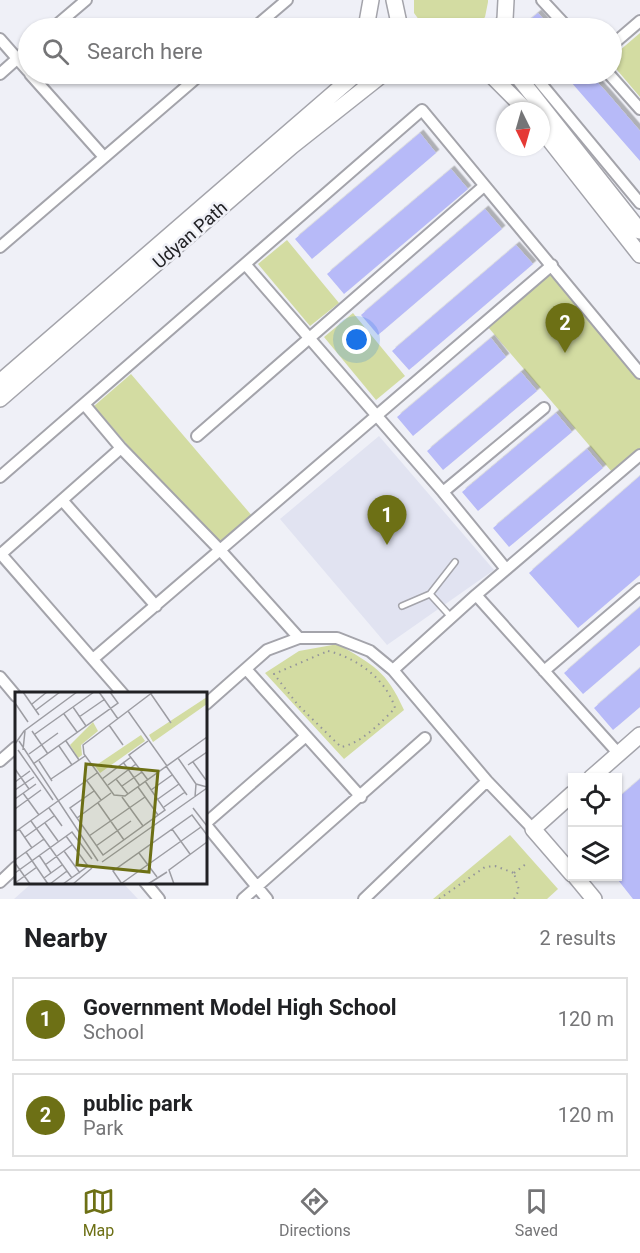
<!DOCTYPE html>
<html lang="en">
<head>
<meta charset="utf-8">
<style>
  :root { --surface:#fff; --page:#f6f6f6; --text:#202124; --muted:#757577; --line:#e0e0e0; --accent:#6d7015 }
  body { margin:0; font-family:Roboto,sans-serif; background:var(--page); color:var(--text) }
  .controls { position:absolute; right:18px; bottom:18px; display:grid; overflow:hidden; border-radius:0px; box-shadow:0 2px 4px #0004 }
  .controls button { width:54px; height:54px; display:grid; place-items:center; padding:0; border:0; border-bottom:2px solid var(--line); background:var(--surface); color:var(--text); font:30px sans-serif }
  .compass { position:absolute; left:496px; top:102px; width:54px; height:54px; border-radius:50%; background:var(--surface); box-shadow:0 2px 4px #0004; rotate:175deg }
  .you { position:absolute; left:357px; top:340px; width:21px; height:21px; margin:-15px; border:4px solid #fff; border-radius:50%; background:#1a73e8; box-shadow:0 0 0 9px #1a73e833 }
  .badge { display:grid; place-items:center; width:39px; height:39px; border-radius:50%; background:var(--accent); color:#fff; font-size:20px; font-weight:700 }
  .pin { position:absolute; translate:-50% -50px; filter:drop-shadow(0 2px 3px #0008) }
  .pin::after { content:''; position:absolute; top:32px; width:21px; height:18px; background:inherit; clip-path:polygon(0 0,100% 0,50% 100%) }
  .list { margin:0; padding:0; list-style:none }
  h2 { display:flex; justify-content:space-between; align-items:center; height:78px; margin:0; padding:0 24px; font-size:26px }
  h2 small { font-size:20px; font-weight:400; color:var(--muted) }
  .list li { display:grid; grid-template-columns:39px 1fr auto; gap:18px; align-items:center; box-sizing:border-box; height:84px; margin:0 12px 12px; padding:0 12px; border:2px solid var(--line); border-radius:0px }
  .list b { display:block; font-size:22px; white-space:nowrap }
  .list p { margin:0; font-size:20px; white-space:nowrap; color:var(--muted) }
  .list em { font-size:20px; font-style:normal; color:var(--muted) }
  .icon { flex:none; width:33px; height:33px; fill:none; stroke:currentColor; stroke-width:2; stroke-linecap:round; stroke-linejoin:round }
  .map { position:relative; flex:none; width:640px; height:899px; overflow:hidden }
  .search { position:absolute; background:var(--surface); box-shadow:0 2px 4px #0004; left:18px; right:18px; top:18px; height:66px; display:flex; align-items:center; gap:15px; box-sizing:border-box; padding:0 21px; border-radius:33px; color:var(--muted); font-size:22px }
  .sheet { height:270px; background:var(--surface) }
  nav { display:flex; justify-content:space-around; align-items:center; box-sizing:border-box; height:84px; border-top:2px solid var(--line); background:var(--surface); font-size:16px; color:var(--muted) }
  nav a { display:grid; justify-items:center; gap:3px }
  nav .on { color:var(--accent) }
  .map>svg:first-child { display:block }
</style>
</head>
<body>
<div class="map">
<svg width="640" height="899" viewBox="0 0 640 899">
  <defs>
    <filter id="shadow"><feDropShadow dx="3.5" dy="-3.5" stdDeviation="0" flood-color="#0004"/></filter>
  </defs>
  <rect width="100%" height="100%" fill="#eff0f7"/>
  <path fill="#e1e3f1" d="M379 436 494 570 387 645 280 519Z
    M33 882 123 883 138 899H14Z"/>
  <path fill="#d3dca2" d="M414 0H488V2L485 17 476 28H425L414 13Z
    M640 33V97L612 64V57Z
    M287 240 339 303 310 326 258 264Z
    M553 271 640 380V448L612 472 488 327Z
    M353 313 405 376 376 400 324 337Z
    M131 374 253 517 216 548 94 406Z
    M338 644C374 666 386 670 404 710L344 759 265 673 299 651Z
    M510 835 558 889 547 899H433Z"/>
  <path fill="#b7baf8" filter="url(#shadow)" d="M538 13 551 28H520Z
    M564 74H590L609 95 640 131V161Z
    M420 133 436 153 312 259 295 239Z
    M451 169 468 189 344 294 327 274Z
    M485 209 502 229 378 335 361 315Z
    M516 245 533 264 409 370 392 351Z
    M491 338 506 357 413 436 397 417Z
    M521 372 537 391 443 470 427 451Z
    M556 413 572 432 478 511 462 492Z
    M587 449 603 468 509 547 493 528Z
    M640 476V575L578 628 529 573Z
    M640 607V645L583 694 564 673Z
    M640 668V707L613 730 594 708Z
    M640 779V899H633L618 880V798Z"/>
  <g fill="none" stroke-linecap="round" stroke-linejoin="round">
    <defs>
      <path id="lane" d="M430 594 455 562
        M402 606 430 594 451 617"/>
      <path id="street" d="M542 0 568 28
        M53 28 86 0
        M254 28 287 0
        M0 39 28 71
        M612 45 640 21
        M0 74 28 49
        M30 74 104 157
        M533 74 640 203
        M609 74 640 109
        M0 247 201 74
        M245 264 443 492 506 569
        M84 404 121 448 220 550 299 638
        M197 436 484 186
        M0 477 422 110 640 373
        M443 492 544 408
        M62 500 156 606
        M0 553 123 694
        M1 554 121 448
        M476 595 618 753
        M93 659 552 265
        M246 669 361 797
        M393 670 476 595 640 455
        M544 671 640 589
        M0 677 16 696
        M206 704 267 650 299 638H337L370 651 393 670 487 781 533 829
        M0 761 16 747
        M206 823 306 736
        M206 825 267 899
        M0 882 16 867
        M145 882 159 899
        M243 899 425 738
        M364 899 487 781"/>
      <path id="secondary" d="M394 0 400 28
        M366 28 371 0
        M501 28 505 19 506 0
        M490 74 527 111
        M516 74 640 231
        M541 129 640 255
        M0 382 356 74
        M0 399 292 146 383 74
        M591 778 640 735
        M572 794 533 829 572 874
        M575 876 594 899"/>
    </defs>
    <use href="#lane" stroke="#a4a4ab" stroke-width="8"/>
    <use href="#street" stroke="#a4a4ab" stroke-width="14"/>
    <use href="#secondary" stroke="#a4a4ab" stroke-width="18"/>
    <path stroke="#94959a" stroke-width="2" stroke-dasharray="1.5 4.5" stroke-linecap="butt" d="M328 651C357 658 386 679 395 708 382 722 360 744 341 747L298 705 274 674Z
      M514 873 526 864
      M439 899 485 867 495 866 514 873
      M514 899 519 890 514 873"/>
    <use href="#lane" stroke="#fff" stroke-width="5"/>
    <use href="#street" stroke="#fff" stroke-width="10"/>
    <use href="#secondary" stroke="#fff" stroke-width="15"/>
  </g>
  <g text-anchor="middle" stroke-width="5" stroke-linejoin="round" paint-order="stroke">
    <g font-size="18" fill="#212124" stroke="#eff0f7">
      <text transform="translate(190 235) rotate(-41)" y="6">Udyan Path</text>
    </g>
  </g>
  <g transform="translate(15 692)">
    <rect width="192" height="192" fill="#eff0f7"/>
    <path d="M192 5V12L138 50 134 43ZM78 30 83 39 66 53 67 63 63 66 55 53ZM126 43 130 49 85 81 80 74Z" fill="#d3dca2"/>
    <path fill="none" stroke="#9d9da3" stroke-width="1.5" d="M8 0 24 23M84 0 103 27M138 0 68 53 69 62 99 103 110 104 192 45M136 2 156 31M0 11 13 30M17 12 32 0M58 15 71 34M21 18 45 0M113 19 152 74M49 22 62 40M64 25 90 7M94 33 108 53M17 39 33 62M20 42 79 0M4 49 83 169M51 49 64 68M0 52 9 39 62 0M44 54 57 73M3 58 38 108M8 58 10 39M14 62 43 41M163 66 181 92M24 69 37 89M108 70 125 94M178 70 191 88M18 72 103 11 95 0M173 73 192 60M151 74 172 103M0 77 14 97M36 87 70 64M87 87 116 65M101 87 113 102M133 88 114 63 133 49M72 89 86 108M0 90 15 79M93 93 121 72M107 94 127 80M123 95 143 123M0 98 19 85M136 98 157 83M79 99 55 116 88 163 150 118 130 89M8 101 24 123M107 105 128 134M180 105 181 92 192 95M0 107 21 92M143 107 164 92M83 111 109 148M149 115 170 100M34 116 47 134M178 116 192 134M0 117 26 98M62 126 96 101M16 129 57 186M30 131 43 149M4 137 17 156M157 137 175 162M0 140 82 81M74 144 130 105M10 145 39 124M81 154 116 129M49 159 65 181M11 160 33 192M124 161 142 185M24 163 36 181M0 168 29 147M87 170 192 96M0 171 15 192M30 173 57 153M0 181 57 140 77 167M29 186 47 173M0 191 22 175M107 191 186 135M35 192 52 179M48 192 73 174 51 144M58 192 77 176M107 192 98 179 177 123 192 143M133 192 152 180M159 192 154 178 192 150"/>
    <path fill="#6d7015" fill-opacity="0.15" stroke="#6d7015" stroke-width="3" d="M71 72 143 79 134 180 62 173Z"/>
    <rect width="192" height="192" fill="none" stroke="#212124" stroke-width="3"/>
  </g>
</svg>
<div class="controls">
<button><svg class="icon" aria-label="locate" viewBox="0 0 24 24"><circle cx="12" cy="12" r="6"/><path d="M12 2v4M12 18v4M2 12h4M18 12h4"/></svg></button>
<button><svg class="icon" aria-label="layers" viewBox="0 0 24 24"><path d="M12 4l9 5-9 5-9-5zM3 14l9 5 9-5"/></svg></button>
</div>
<svg class="compass" viewBox="-18 -18 36 36"><path d="M0-13l5 13h-10z" fill="#e53935"/><path d="M0 13l5-13h-10z" fill="#757577"/></svg>
<div class="you"></div>
<div class="pin badge" style="left:387px;top:545px">1</div>
<div class="pin badge" style="left:565px;top:353px">2</div>
<div class="search"><svg class="icon" aria-label="search" viewBox="0 0 24 24"><circle cx="10" cy="10" r="6"/><path d="M15 15l6 6"/></svg>Search here</div>
</div>
<section class="sheet">
<h2>Nearby<small>2 results</small></h2>
<ul class="list">
<li><span class="badge">1</span><div><b>Government Model High School</b><p>School</p></div><em>120 m</em></li>
<li><span class="badge">2</span><div><b>public park</b><p>Park</p></div><em>120 m</em></li>
</ul>
</section>
<nav>
<a class="on"><svg class="icon" aria-label="map" viewBox="0 0 24 24"><path d="M3 6l6-2 6 2 6-2v14l-6 2-6-2-6 2zM9 4v14M15 6v14"/></svg>Map</a>
<a><svg class="icon" aria-label="directions" viewBox="0 0 24 24"><path d="M12 3l9 9-9 9-9-9zM9 14v-3h6M13 9l2 2-2 2"/></svg>Directions</a>
<a><svg class="icon" aria-label="saved" viewBox="0 0 24 24"><path d="M7 4h10v16l-5-4-5 4z"/></svg>Saved</a>
</nav>
</body>
</html>
